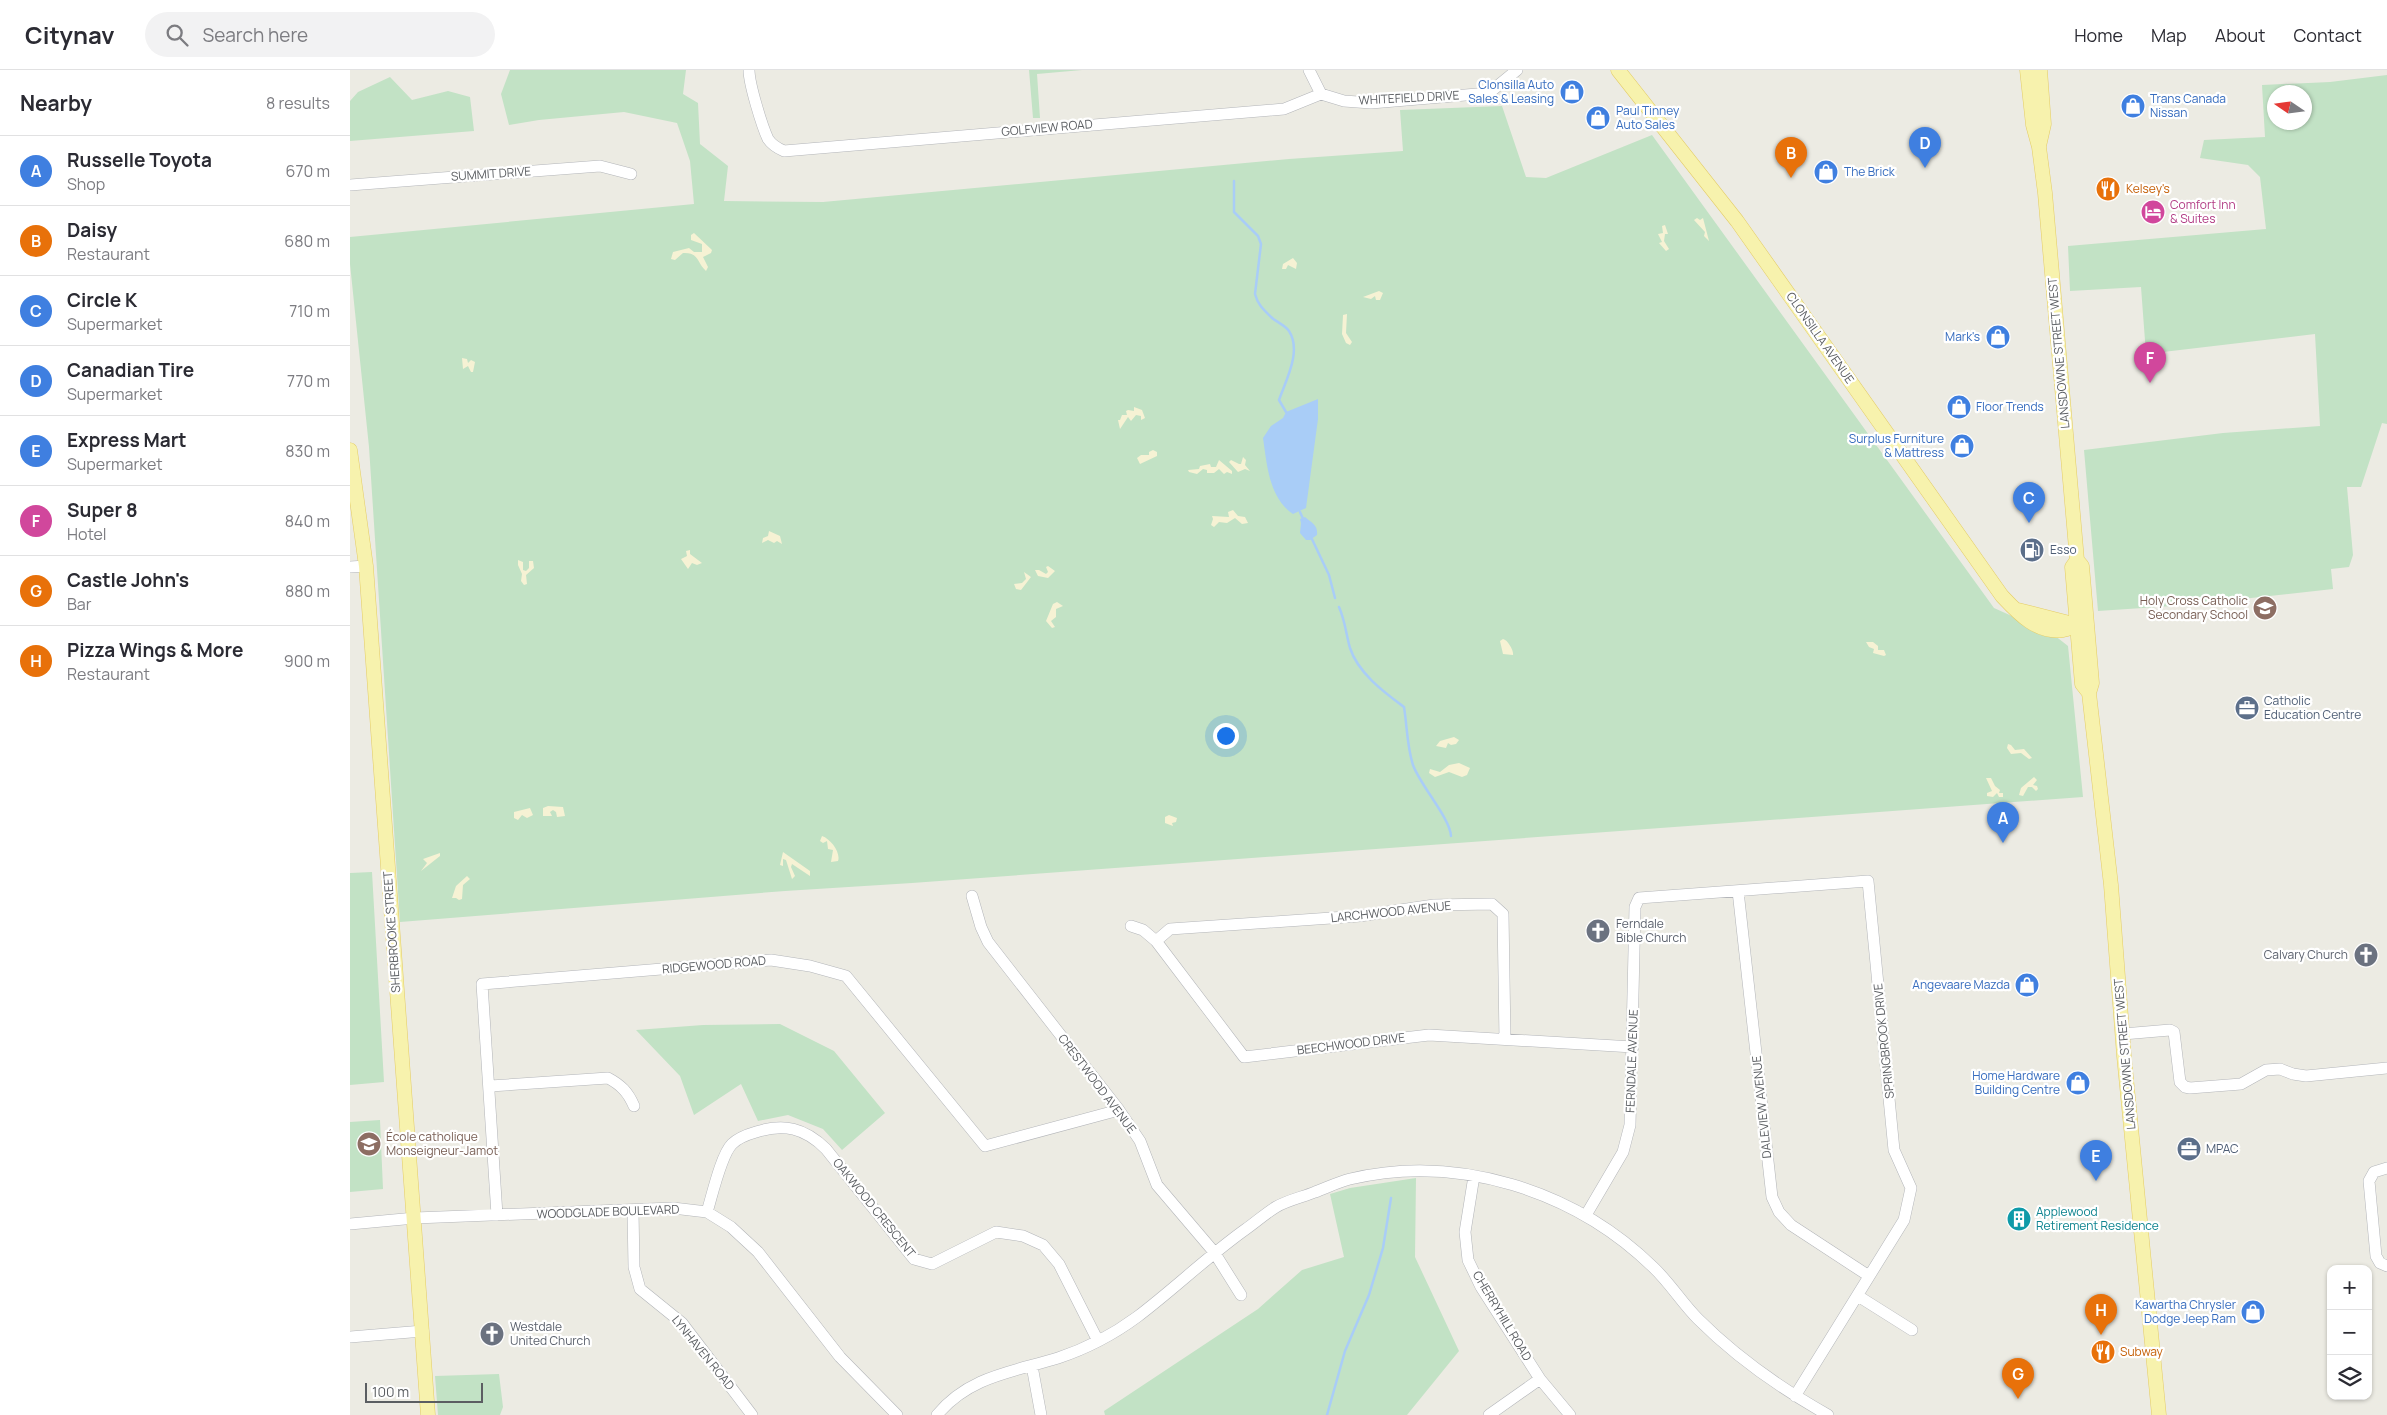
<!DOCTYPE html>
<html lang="en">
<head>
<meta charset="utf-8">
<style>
  :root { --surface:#fff; --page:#f2f2f3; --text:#2b2b33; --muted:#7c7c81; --line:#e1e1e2; --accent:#d8573d }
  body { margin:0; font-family:Manrope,sans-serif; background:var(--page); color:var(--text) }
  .controls { position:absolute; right:15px; bottom:15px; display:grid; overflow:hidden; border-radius:10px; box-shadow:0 1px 4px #0004 }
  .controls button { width:45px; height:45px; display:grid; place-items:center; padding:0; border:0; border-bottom:1px solid var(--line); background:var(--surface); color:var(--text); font:25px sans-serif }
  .compass { position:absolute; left:1917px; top:15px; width:45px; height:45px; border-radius:50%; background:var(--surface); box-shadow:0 1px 4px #0004; rotate:283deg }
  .scale { position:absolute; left:15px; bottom:12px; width:118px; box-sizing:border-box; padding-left:5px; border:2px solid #5b5e62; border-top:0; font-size:14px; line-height:18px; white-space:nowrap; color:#5b5e62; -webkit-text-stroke:4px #fff; paint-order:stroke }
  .you { position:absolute; left:875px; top:665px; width:18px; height:18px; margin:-12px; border:4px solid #fff; border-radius:50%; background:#1a73e8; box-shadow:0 0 0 8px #1a73e833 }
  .badge { display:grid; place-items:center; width:32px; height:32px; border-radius:50%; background:var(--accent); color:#fff; font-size:16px; font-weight:700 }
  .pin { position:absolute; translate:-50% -41px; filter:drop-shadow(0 1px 2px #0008) }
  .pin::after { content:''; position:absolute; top:26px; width:18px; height:15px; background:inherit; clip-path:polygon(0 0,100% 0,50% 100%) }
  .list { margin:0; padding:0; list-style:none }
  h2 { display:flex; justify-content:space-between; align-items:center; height:65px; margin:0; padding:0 20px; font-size:21px }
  h2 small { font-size:16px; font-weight:400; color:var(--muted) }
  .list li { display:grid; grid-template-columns:32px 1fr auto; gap:15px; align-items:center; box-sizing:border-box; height:70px; padding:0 20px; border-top:1px solid var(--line) }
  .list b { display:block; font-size:19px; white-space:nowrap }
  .list p { margin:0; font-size:16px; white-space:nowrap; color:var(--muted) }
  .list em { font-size:16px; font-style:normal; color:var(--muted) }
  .icon { flex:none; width:28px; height:28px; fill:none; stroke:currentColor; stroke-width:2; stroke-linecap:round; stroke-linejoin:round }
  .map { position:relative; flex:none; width:2037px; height:1345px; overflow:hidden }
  header { display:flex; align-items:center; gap:30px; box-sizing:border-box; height:70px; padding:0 25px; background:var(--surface); border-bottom:1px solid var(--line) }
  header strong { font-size:24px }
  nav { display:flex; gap:28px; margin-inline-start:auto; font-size:18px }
  .search { width:350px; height:45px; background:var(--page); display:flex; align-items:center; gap:12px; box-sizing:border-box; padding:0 18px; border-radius:28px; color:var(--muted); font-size:19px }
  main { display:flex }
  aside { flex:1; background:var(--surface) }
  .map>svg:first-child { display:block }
</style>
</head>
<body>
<header>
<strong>Citynav</strong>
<div class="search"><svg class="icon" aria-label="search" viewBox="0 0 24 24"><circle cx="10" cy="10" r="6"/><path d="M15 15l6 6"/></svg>Search here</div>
<nav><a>Home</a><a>Map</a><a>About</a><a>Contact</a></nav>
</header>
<main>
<aside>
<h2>Nearby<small>8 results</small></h2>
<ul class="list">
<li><span class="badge" style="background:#3f7fe0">A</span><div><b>Russelle Toyota</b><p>Shop</p></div><em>670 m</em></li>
<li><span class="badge" style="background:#e8710a">B</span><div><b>Daisy</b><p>Restaurant</p></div><em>680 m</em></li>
<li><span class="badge" style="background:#3f7fe0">C</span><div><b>Circle K</b><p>Supermarket</p></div><em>710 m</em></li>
<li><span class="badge" style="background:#3f7fe0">D</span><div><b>Canadian Tire</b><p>Supermarket</p></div><em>770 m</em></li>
<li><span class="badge" style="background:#3f7fe0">E</span><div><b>Express Mart</b><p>Supermarket</p></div><em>830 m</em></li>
<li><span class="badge" style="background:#d1479c">F</span><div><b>Super 8</b><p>Hotel</p></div><em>840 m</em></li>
<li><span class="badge" style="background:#e8710a">G</span><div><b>Castle John's</b><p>Bar</p></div><em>880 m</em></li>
<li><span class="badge" style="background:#e8710a">H</span><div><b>Pizza Wings &amp; More</b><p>Restaurant</p></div><em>900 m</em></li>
</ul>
</aside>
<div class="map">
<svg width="2037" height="1345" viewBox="0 0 2037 1345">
  <rect width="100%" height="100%" fill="#ecebe3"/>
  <path fill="#c2e2c5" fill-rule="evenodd" d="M160 0H336L333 24 348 33 350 74 378 96 374 131 473 132 939 89 1053 81 1050 40 1152 36 1176 107 1196 108 1302 65 1644 538 1704 565 1718 576 1733 727 562 813 435 821 50 852 19 377 0 194V167L344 134 340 91 327 53 274 42 189 50 159 55 151 24Z
    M679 0H732L687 4 690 48H683Z
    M2037 5V354L2032 353 2011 417H1997L2003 485 1999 497 1981 499 1983 519 1837 535 1748 541 1734 380 1873 363 1970 356 1965 264 1796 284 1791 217 1720 221 1718 176 1916 159 1910 107 1898 95 1850 88 1854 70 1915 67 1912 15 1980 12ZM1954 22V52H1924V22Z
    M40 7 62 30 98 21 120 27 124 61 0 71V31L8 22Z
    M22 802 34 1012 0 1015V803Z
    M430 954 484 981 535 1043 492 1080 473 1059 438 1045 408 1051 391 1014 344 1045 330 1006 286 960 353 955Z
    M30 1050 33 1119 0 1122V1052Z
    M1066 1108 1065 1187 1109 1281 1057 1345H755L754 1341 908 1239 952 1200 994 1187 980 1124 1000 1118Z
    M149 1304 153 1337 150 1345H88L85 1306Z"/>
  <path fill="#f6f2d4" d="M1347 148 1350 150 1353 148 1359 171 1354 166 1355 162 1344 150Z
    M1315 155 1318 164H1315L1314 171 1319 179 1316 181 1309 173 1312 172 1308 164 1313 163 1312 156Z
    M344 163 362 180 361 183 353 187 358 197 356 201C347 193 349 182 333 183L325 190 321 189 323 182 339 178 344 182H352V174L341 170V165Z
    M943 188 947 193 946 199 938 195 936 199H932L933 194Z
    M1029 221 1033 223 1030 230H1026L1025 226 1021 229 1013 227Z
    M997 244 996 263 1002 272 1000 275 996 273 992 264 993 245Z
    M112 288 117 289 118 293 121 290 125 292 123 302H121L118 296 113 299Z
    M784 337 792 340 795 348 791 350V346L786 345 781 351 778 347 770 359 768 350H770L772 345H777L776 341 778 340 784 341Z
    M803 380 807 382V386L790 394 787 388 791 385H799V382Z
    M893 387 896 390 895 395 900 401 895 399 888 402 879 392 881 390 889 394H891Z
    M869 390 882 401V404L877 402 874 404 869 399 864 403H857V400L853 399 847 404 839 402 838 400 849 399 850 396 860 394 861 397H866Z
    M883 440 888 446 895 447 898 453 892 454 885 448 877 453 869 452 864 457 861 455 863 449 862 446 879 447 878 442Z
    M419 461 430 466 432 474 427 471 424 473 418 470 412 473 413 468 418 466Z
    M340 480V484L352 493 347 495 342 493 338 499 331 489 337 486 336 481Z
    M168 490 173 492V500L176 501 179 498V491H183L184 498 176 505 177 514 174 515 171 511 172 504 168 495Z
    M698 496 705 501 698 508 688 506 685 500H689L696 504 698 502 696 497Z
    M674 502 681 507 671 520 666 519 664 514 672 513 676 509Z
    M707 532 713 536 706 539V547L701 551 705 557 702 558 696 551 703 534Z
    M1153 569C1158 570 1164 581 1163 585L1153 584 1150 571Z
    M1516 572H1523L1528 576V580H1534L1536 585 1534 586 1523 583 1524 579 1519 577Z
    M1104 667 1109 670 1106 674 1101 675 1098 673 1096 678 1086 676 1090 671Z
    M1658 674 1661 675 1665 680 1674 679 1682 688 1679 689 1671 683 1661 684 1657 678Z
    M1109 693 1120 698 1117 705 1112 707 1099 702 1085 707 1079 703 1080 699 1090 702 1099 695Z
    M1684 707 1687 710 1683 715 1687 716 1688 719 1686 721 1682 717H1678L1673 726 1669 725 1671 718Z
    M1636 708H1641L1645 716 1650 720 1649 723H1653V727H1649L1647 723 1643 727 1637 726V723L1642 721Z
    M198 736 213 737 215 746 207 747 206 742 203 740 200 742 202 746H193V738Z
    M180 738 183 745 177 748 172 745 168 750 164 748V742Z
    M819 745 827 748 826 752 822 753 823 756 815 753V747Z
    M472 766C481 769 491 783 488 791L481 792 483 780 478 779 477 771 473 773 470 771Z
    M433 782 460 801V806L442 794 441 797 445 806 442 809 436 790 433 789V796L430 795Z
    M90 783V786L71 801 77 793 73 789Z
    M117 806 120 809 113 815 112 829 109 830 106 828H102L106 816Z"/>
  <path fill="#a9cdf7" d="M968 329V349L956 438 943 444C919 428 917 395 913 368L921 356 933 348 936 342Z
    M955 447C962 453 968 455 967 465L960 470H956L950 463 951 453 950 449Z"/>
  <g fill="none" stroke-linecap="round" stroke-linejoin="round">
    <path stroke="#a9cdf7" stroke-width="2.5" d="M884 111V142L908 166 911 174 905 224C908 235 913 239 921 247 926 252 935 255 939 261 952 281 936 310 929 330L936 342
      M950 442 954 451
      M961 467 979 505 985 528
      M989 537C995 550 996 564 1000 578 1008 603 1034 622 1054 637 1057 655 1057 677 1063 695 1070 715 1100 748 1101 766
      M977 1345 995 1281 1019 1225 1033 1178 1041 1128"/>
    <defs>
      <path id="minor" d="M399 0C399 14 412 56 418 69 422 75 427 78 434 81L934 39 971 24
        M959 0 971 24 994 31 1021 33 1139 23 1167 0
        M0 115 250 96 281 104
        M0 497 16 496
        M1388 821 1422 1127 1429 1142 1441 1155 1519 1206
        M622 826 631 857 638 872 769 1040 790 1071 807 1115 864 1182 891 1225
        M781 856 793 860 806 871 894 987 1079 965 1283 977
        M806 871 820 859 1010 846 1084 835 1142 834 1153 844 1155 969
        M1773 964 1820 960 1824 962 1830 1012 1835 1017 1840 1018 1891 1014 1916 1000 1930 999 1943 1004 1956 1006 2037 998
        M140 1016 258 1008C271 1015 278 1022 284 1036
        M2037 1098 2024 1102 2019 1111 2026 1186 2030 1193 2037 1196
        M1124 1106 1115 1162 1118 1190 1131 1217 1190 1309 1220 1345
        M283 1141 284 1197 290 1219 332 1253 402 1345
        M357 1142C362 1126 371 1085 382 1074 388 1068 399 1064 406 1062 434 1053 455 1058 476 1079L564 1189 582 1194 646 1162 673 1166 693 1175 709 1194 748 1271
        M147 1145 132 914 421 890 460 896 496 906 635 1076 769 1040
        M1236 1145 1273 1082 1280 1055 1285 837 1289 828 1518 811 1544 1080 1561 1118 1554 1150 1445 1326
        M0 1154 65 1148 323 1138 357 1142 381 1157 408 1182 490 1287 547 1345
        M1508 1226 1562 1260
        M0 1267 73 1261
        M682 1296 691 1345
        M587 1345C619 1306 663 1302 708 1288 735 1279 764 1264 787 1247 824 1219 858 1186 896 1159 906 1152 916 1143 926 1137 938 1130 953 1127 965 1122 976 1118 988 1112 1000 1109 1108 1083 1225 1121 1303 1197 1320 1213 1332 1233 1348 1249 1387 1288 1430 1318 1478 1345
        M1139 1345 1190 1309"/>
      <path id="major" d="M1268 0 1387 151 1652 526C1668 543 1687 564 1713 560 1721 558 1728 555 1737 554
        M1677 0 1683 55 1689 77 1695 123 1727 490 1732 496 1742 613 1739 623 1761 815 1774 986 1809 1345
        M1689 76 1694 54 1690 0
        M0 380 16 496 78 1345
        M1727 490 1722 497 1732 614 1739 623
        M1668 540 1727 555"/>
    </defs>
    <use href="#minor" stroke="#b3b5b9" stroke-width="12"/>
    <use href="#major" stroke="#e4cc65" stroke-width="15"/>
    <use href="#minor" stroke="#fff" stroke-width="11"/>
    <use href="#major" stroke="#f7f2ad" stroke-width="14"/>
  </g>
  <defs>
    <symbol id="shop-disc" viewBox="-11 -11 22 22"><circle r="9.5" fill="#3f7fe0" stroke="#fff"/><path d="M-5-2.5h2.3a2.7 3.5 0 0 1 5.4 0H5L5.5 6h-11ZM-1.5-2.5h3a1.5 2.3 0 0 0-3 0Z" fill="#fff"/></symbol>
    <symbol id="restaurant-disc" viewBox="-11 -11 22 22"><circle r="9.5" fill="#e8710a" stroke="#fff"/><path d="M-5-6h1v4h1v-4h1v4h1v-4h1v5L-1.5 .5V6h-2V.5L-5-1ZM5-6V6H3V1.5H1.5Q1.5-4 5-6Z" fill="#fff"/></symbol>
    <symbol id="hotel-disc" viewBox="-11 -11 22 22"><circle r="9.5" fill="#d1479c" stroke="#fff"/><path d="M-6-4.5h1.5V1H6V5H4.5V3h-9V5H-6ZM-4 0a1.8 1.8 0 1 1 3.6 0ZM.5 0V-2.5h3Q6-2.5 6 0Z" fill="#fff"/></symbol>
    <symbol id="fuel-disc" viewBox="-11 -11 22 22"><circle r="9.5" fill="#5c6f8a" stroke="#fff"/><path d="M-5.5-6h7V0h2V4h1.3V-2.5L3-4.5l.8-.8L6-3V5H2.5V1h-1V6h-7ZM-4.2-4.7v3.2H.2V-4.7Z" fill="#fff"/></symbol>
    <symbol id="school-disc" viewBox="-11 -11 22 22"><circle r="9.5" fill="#8d6e63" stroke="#fff"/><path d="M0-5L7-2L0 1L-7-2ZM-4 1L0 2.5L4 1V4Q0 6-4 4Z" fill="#fff"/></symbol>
    <symbol id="office-disc" viewBox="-11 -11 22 22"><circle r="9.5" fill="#5c6f8a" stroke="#fff"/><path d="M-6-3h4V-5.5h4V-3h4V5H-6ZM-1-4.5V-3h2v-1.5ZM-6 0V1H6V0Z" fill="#fff"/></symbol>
    <symbol id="church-disc" viewBox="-11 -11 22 22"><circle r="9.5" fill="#6b7280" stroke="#fff"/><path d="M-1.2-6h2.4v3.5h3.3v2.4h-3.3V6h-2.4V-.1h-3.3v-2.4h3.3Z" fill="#fff"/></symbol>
    <symbol id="building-disc" viewBox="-11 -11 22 22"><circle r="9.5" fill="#0f9aa8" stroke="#fff"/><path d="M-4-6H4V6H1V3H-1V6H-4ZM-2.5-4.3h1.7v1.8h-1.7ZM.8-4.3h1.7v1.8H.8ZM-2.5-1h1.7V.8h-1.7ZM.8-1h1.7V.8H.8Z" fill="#fff"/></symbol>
  </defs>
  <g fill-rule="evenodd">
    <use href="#shop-disc" x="1208" y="8" width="28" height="28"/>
    <use href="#shop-disc" x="1769" y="22" width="28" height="28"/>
    <use href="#shop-disc" x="1234" y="34" width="28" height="28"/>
    <use href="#shop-disc" x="1462" y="88" width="28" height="28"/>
    <use href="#restaurant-disc" x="1744" y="105" width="28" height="28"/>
    <use href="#hotel-disc" x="1789" y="128" width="28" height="28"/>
    <use href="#shop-disc" x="1634" y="253" width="28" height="28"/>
    <use href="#shop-disc" x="1595" y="323" width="28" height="28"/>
    <use href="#shop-disc" x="1598" y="362" width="28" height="28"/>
    <use href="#fuel-disc" x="1668" y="466" width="28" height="28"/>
    <use href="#school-disc" x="1901" y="524" width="28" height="28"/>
    <use href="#office-disc" x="1883" y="624" width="28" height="28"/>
    <use href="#church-disc" x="1234" y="847" width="28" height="28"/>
    <use href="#church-disc" x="2002" y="871" width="28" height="28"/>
    <use href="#shop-disc" x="1663" y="901" width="28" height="28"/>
    <use href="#shop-disc" x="1714" y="999" width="28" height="28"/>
    <use href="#school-disc" x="5" y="1060" width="28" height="28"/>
    <use href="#office-disc" x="1825" y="1065" width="28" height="28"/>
    <use href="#building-disc" x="1655" y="1135" width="28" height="28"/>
    <use href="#shop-disc" x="1889" y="1228" width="28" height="28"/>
    <use href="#church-disc" x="128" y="1250" width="28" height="28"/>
    <use href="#restaurant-disc" x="1739" y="1268" width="28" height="28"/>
  </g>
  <g text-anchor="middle" stroke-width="4.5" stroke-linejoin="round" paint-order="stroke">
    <g font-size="12" fill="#366cbe" stroke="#fff" text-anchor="end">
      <text x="1204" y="19">Clonsilla Auto<tspan x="1204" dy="14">Sales &amp; Leasing</tspan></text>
      <text x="1800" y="33" text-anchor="start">Trans Canada<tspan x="1800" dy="14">Nissan</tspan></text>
      <text x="1266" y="45" text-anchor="start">Paul Tinney<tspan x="1266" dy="14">Auto Sales</tspan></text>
      <text x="1494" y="106" text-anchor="start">The Brick</text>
      <text x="1630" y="271">Mark's</text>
      <text x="1626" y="341" text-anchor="start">Floor Trends</text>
      <text x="1594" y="373">Surplus Furniture<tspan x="1594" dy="14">&amp; Mattress</tspan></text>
      <text x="1660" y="919">Angevaare Mazda</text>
      <text x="1710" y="1010">Home Hardware<tspan x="1710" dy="14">Building Centre</tspan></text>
      <text x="1886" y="1239">Kawartha Chrysler<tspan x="1886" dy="14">Dodge Jeep Ram</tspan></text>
    </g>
    <g font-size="12" fill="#5b5e62" stroke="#fff">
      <text transform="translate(1059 28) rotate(-3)" y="4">WHITEFIELD DRIVE</text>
      <text transform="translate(697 58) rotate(-5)" y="4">GOLFVIEW ROAD</text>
      <text transform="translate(141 104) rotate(-4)" y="4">SUMMIT DRIVE</text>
      <text transform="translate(1470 268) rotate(55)" y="4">CLONSILLA AVENUE</text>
      <text transform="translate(1709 283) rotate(-95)" y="4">LANSDOWNE STREET WEST</text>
      <text transform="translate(1041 842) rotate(-6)" y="4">LARCHWOOD AVENUE</text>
      <text transform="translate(42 862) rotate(-94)" y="4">SHERBROOKE STREET</text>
      <text transform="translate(364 895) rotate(-5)" y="4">RIDGEWOOD ROAD</text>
      <text transform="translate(1534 971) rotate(-96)" y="4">SPRINGBROOK DRIVE</text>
      <text transform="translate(1001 974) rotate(-7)" y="4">BEECHWOOD DRIVE</text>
      <text transform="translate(1775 984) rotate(-95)" y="4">LANSDOWNE STREET WEST</text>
      <text transform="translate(1282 991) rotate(-88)" y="4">FERNDALE AVENUE</text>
      <text transform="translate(747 1014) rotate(53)" y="4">CRESTWOOD AVENUE</text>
      <text transform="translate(1412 1037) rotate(-96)" y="4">DALEVIEW AVENUE</text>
      <text transform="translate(524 1138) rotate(51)" y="4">OAKWOOD CRESCENT</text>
      <text transform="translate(258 1142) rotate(-2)" y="4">WOODGLADE BOULEVARD</text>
      <text transform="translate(1152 1246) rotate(59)" y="4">CHERRYHILL ROAD</text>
      <text transform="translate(353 1283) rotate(51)" y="4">LYNHAVEN ROAD</text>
    </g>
    <g font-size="12" fill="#c56008" stroke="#fff" text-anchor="start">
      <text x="1776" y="123">Kelsey's</text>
      <text x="1770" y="1286">Subway</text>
    </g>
    <g font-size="12" fill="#b23c85" stroke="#fff" text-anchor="start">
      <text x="1820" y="139">Comfort Inn<tspan x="1820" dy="14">&amp; Suites</tspan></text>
    </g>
    <g font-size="12" fill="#4e5e75" stroke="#fff" text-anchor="start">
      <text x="1700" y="484">Esso</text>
      <text x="1914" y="635">Catholic<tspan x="1914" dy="14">Education Centre</tspan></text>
      <text x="1856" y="1083">MPAC</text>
    </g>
    <g font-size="12" fill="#785e54" stroke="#fff" text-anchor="end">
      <text x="1898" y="535">Holy Cross Catholic<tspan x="1898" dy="14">Secondary School</tspan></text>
      <text x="36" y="1071" text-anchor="start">École catholique<tspan x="36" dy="14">Monseigneur-Jamot</tspan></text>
    </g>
    <g font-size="12" fill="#5b616d" stroke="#fff" text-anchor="start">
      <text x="1266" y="858">Ferndale<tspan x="1266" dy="14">Bible Church</tspan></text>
      <text x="1998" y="889" text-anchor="end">Calvary Church</text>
      <text x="160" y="1261">Westdale<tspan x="160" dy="14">United Church</tspan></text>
    </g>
    <g font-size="12" fill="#0d838f" stroke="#fff" text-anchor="start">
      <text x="1686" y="1146">Applewood<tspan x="1686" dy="14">Retirement Residence</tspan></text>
    </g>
  </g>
</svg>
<div class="controls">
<button>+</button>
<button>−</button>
<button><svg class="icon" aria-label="layers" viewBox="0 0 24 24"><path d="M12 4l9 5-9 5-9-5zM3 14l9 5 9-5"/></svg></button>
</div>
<svg class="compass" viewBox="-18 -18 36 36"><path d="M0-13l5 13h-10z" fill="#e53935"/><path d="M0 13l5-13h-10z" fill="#7c7c81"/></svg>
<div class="scale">100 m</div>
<div class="you"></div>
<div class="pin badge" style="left:1653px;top:773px;background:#3f7fe0">A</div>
<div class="pin badge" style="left:1441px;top:108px;background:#e8710a">B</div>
<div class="pin badge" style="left:1679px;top:453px;background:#3f7fe0">C</div>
<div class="pin badge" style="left:1575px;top:98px;background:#3f7fe0">D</div>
<div class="pin badge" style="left:1746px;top:1111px;background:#3f7fe0">E</div>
<div class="pin badge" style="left:1800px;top:313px;background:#d1479c">F</div>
<div class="pin badge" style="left:1668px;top:1329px;background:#e8710a">G</div>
<div class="pin badge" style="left:1751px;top:1265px;background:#e8710a">H</div>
</div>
</main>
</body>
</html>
